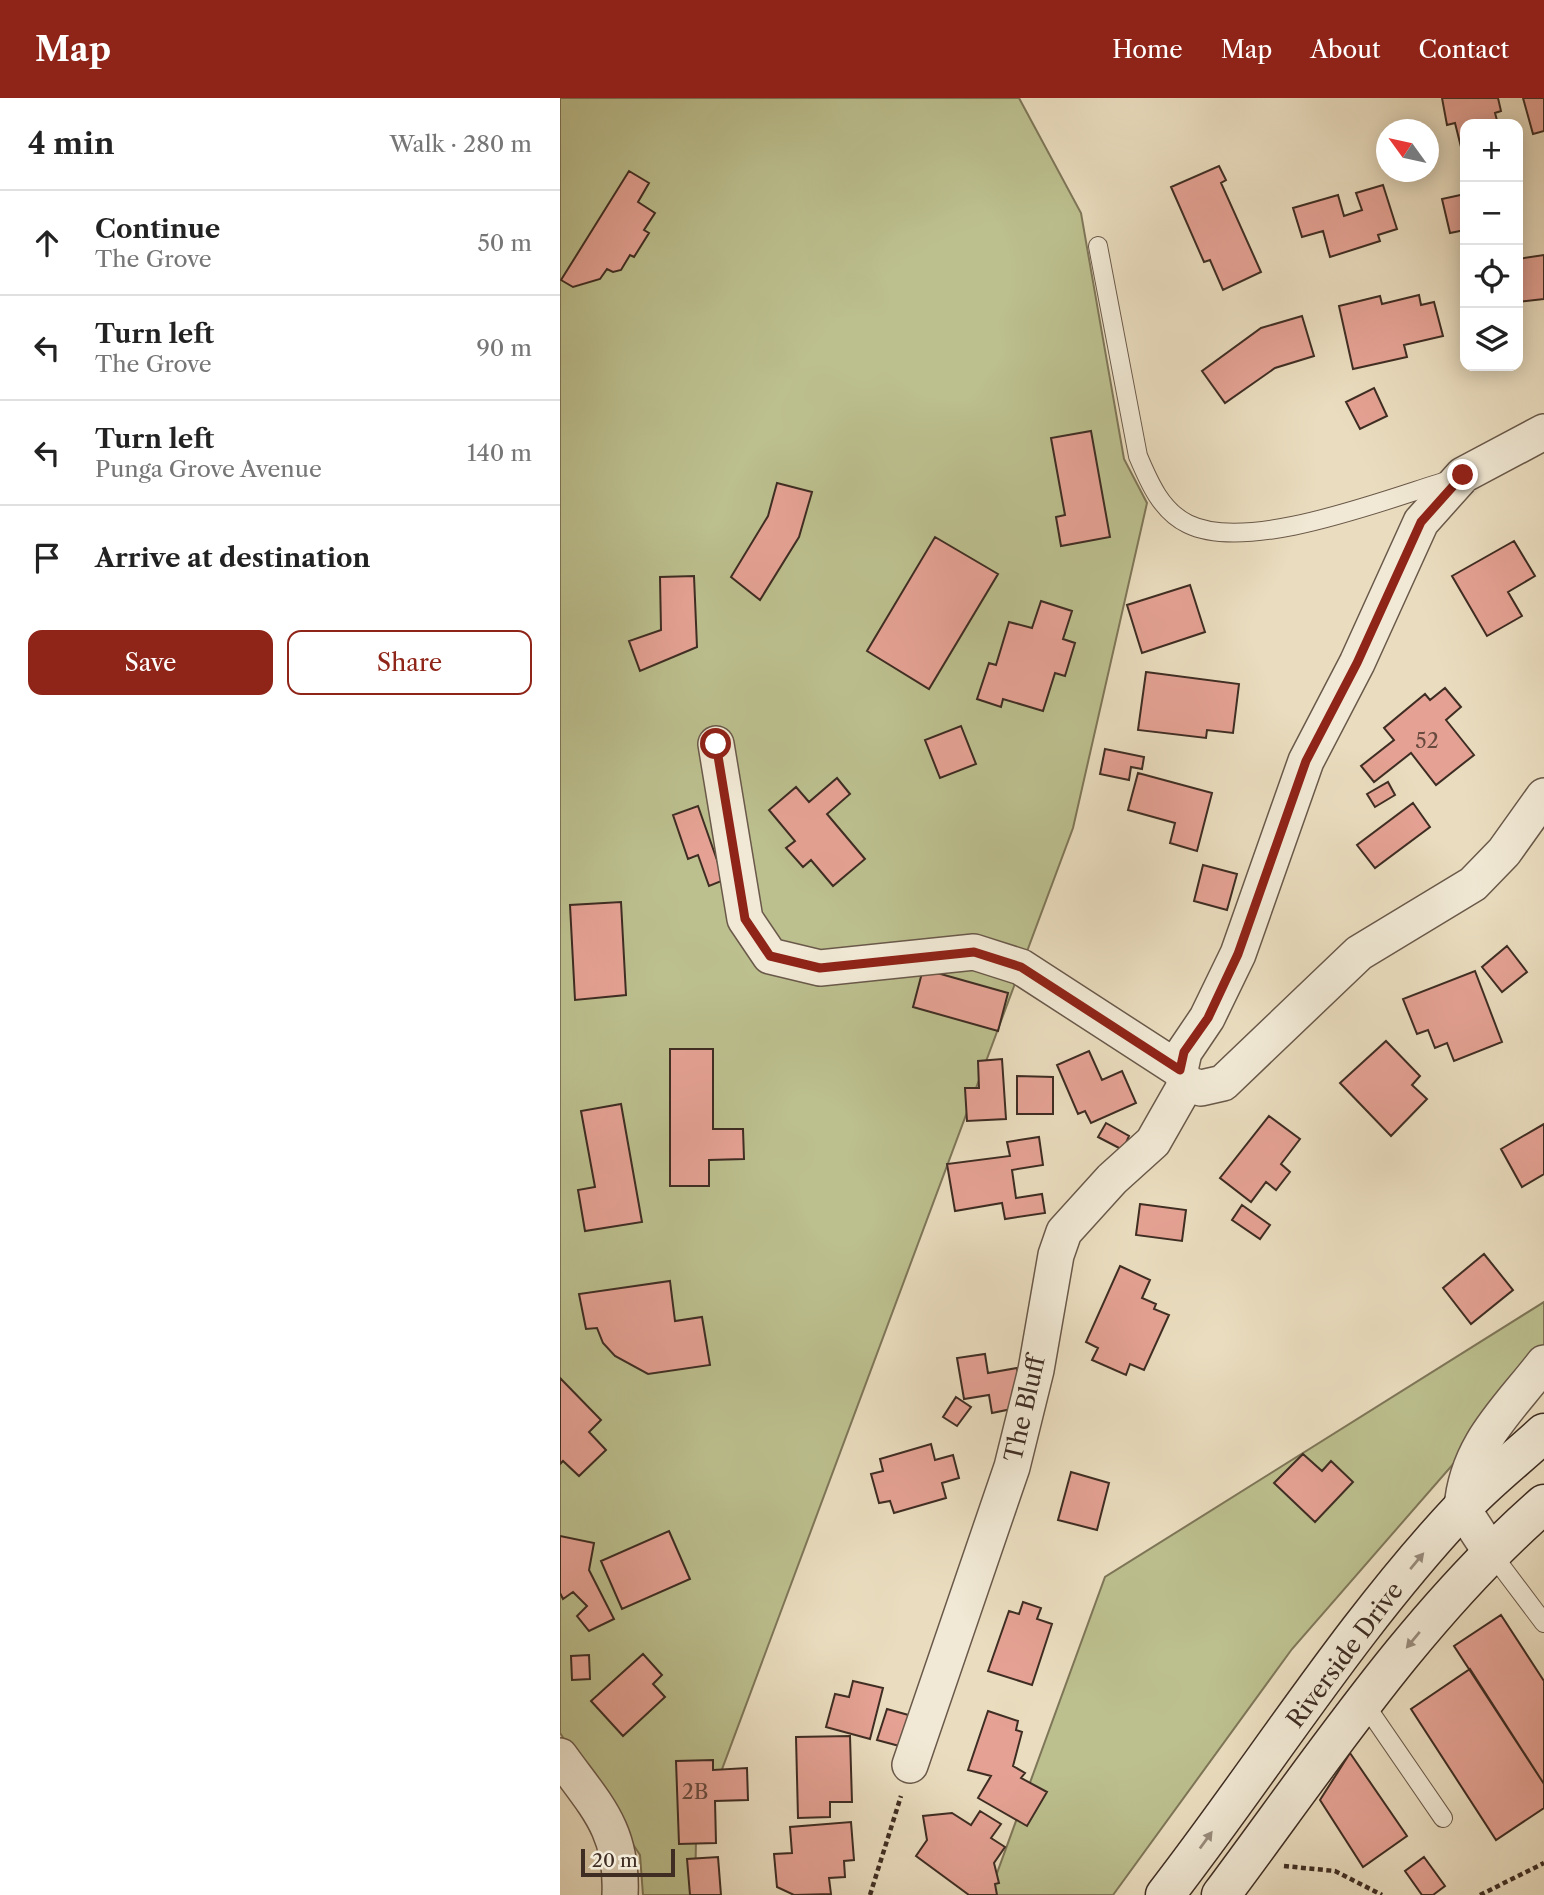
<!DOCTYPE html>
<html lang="en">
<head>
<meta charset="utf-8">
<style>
  :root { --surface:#fff; --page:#f2f2f2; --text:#222; --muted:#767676; --line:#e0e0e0; --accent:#8f2418 }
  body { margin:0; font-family:"Libre Caslon Text",serif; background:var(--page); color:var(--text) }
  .controls { position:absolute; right:21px; top:21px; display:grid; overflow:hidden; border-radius:14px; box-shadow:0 4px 18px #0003 }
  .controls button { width:63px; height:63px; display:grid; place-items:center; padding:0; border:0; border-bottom:2px solid var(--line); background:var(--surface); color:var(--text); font:35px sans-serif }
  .compass { position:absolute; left:816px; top:21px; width:63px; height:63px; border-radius:50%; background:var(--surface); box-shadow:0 4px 18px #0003; rotate:303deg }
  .scale { position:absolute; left:21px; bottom:18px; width:94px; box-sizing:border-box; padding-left:7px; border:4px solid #3f2d23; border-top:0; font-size:19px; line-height:24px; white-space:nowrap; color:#3f2d23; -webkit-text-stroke:5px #f1e9d5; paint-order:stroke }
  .stop { position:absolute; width:21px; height:21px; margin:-16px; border:5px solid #8f2418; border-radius:50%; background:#fff }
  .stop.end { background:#8f2418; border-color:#fff; box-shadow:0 2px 7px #0008 }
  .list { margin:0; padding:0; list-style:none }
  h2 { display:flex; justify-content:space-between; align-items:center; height:91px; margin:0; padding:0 28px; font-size:30px }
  h2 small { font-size:23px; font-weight:400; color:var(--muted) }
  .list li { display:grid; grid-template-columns:46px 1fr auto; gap:21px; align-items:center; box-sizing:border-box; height:105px; padding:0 28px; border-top:2px solid var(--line) }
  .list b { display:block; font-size:26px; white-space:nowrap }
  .list p { margin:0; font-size:23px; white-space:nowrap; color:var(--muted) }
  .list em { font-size:23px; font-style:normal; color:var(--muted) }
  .actions { display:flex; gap:14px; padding:21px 28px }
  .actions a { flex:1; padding:16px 0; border:2px solid var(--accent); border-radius:14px; text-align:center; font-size:24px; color:var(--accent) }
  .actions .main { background:var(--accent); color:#fff }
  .icon { flex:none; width:38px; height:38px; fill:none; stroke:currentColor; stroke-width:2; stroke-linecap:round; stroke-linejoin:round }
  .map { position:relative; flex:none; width:984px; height:1797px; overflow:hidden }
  header { display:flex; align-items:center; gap:42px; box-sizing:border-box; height:98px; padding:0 35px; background:var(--accent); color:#fff }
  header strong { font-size:33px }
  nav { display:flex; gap:38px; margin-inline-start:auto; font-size:24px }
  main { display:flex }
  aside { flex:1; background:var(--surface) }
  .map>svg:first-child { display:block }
</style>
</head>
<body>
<header>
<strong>Map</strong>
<nav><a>Home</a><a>Map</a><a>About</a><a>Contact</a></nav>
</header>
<main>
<aside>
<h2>4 min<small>Walk · 280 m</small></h2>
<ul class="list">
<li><svg class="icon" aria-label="ahead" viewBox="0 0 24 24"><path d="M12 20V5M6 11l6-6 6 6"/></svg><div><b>Continue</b><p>The Grove</p></div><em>50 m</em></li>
<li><svg class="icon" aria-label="left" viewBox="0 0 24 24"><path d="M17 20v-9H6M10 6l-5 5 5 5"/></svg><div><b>Turn left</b><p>The Grove</p></div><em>90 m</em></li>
<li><svg class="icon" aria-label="left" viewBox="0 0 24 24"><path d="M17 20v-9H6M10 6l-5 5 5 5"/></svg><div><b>Turn left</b><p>Punga Grove Avenue</p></div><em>140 m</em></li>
<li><svg class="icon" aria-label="arrive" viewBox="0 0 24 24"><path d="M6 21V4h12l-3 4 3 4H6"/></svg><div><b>Arrive at destination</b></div></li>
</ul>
<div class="actions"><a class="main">Save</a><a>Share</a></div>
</aside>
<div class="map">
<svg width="984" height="1797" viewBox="0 0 984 1797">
  <rect width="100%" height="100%" fill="#eaddbf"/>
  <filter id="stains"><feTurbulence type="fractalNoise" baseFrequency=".00286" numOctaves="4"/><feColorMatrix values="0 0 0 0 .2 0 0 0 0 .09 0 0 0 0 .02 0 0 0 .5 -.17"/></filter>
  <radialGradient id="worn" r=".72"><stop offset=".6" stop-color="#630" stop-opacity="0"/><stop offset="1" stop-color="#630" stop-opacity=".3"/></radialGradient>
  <path fill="#bcbf8e" stroke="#7e7658" stroke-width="2" d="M0 0H459L521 115 564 361 587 405 513 730 136 1741 135 1797H83L80 1757 0 1635Z
    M984 1204V1285L908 1349 732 1551 553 1797H429L545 1479Z"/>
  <path fill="#e5a294" stroke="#3f2d23" stroke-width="2" d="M882 0H938L941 13 935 15 938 26H905V65L895 25 887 27Z
    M963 0H984V33L973 36Z
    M659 68 666 82 661 85 701 174 663 192 650 162 644 164 611 89Z
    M69 73 89 85 78 104 95 115 84 132 89 135 74 159 70 157 61 172 53 174 47 171 40 181 13 189 1 182Z
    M823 87 837 131 818 137 820 143 770 159 763 133 742 139 733 110 778 97 784 118 802 112 796 95Z
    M905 96V132L890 135 882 101Z
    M984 157V201L958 204V161Z
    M859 197 861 207 874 204 883 238 844 247 847 259 793 271 779 208 820 198 822 206Z
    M742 218 754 258 715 270 665 305 642 273 701 230Z
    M814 290 827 318 800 331 786 304Z
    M531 333 550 439 501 448 496 419 505 417 491 340Z
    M217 385 252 394 239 439 200 502 171 479 208 418Z
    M375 439 438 476 369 591 307 553Z
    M954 443 975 478 948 494 962 518 927 538 892 478Z
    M134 478 137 549 80 573 69 543 101 532 100 479Z
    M630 487 645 534 582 555 567 507Z
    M481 503 512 513 503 541 515 545 505 578 495 575 483 613 443 601 441 609 417 601 429 565 436 567 449 524 472 530Z
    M586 574 679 586 673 635 647 632 646 640 578 632Z
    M885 590 901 609 886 622 914 657 876 687 851 655 814 684 801 668 834 642 824 630 865 596 870 602Z
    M401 628 416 666 380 680 365 642Z
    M545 651 584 659 582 671 571 669 569 682 540 676Z
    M578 675 652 695 637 753 610 745 615 725 568 712Z
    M277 680 290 696 267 716 305 761 273 788 251 762 243 769 226 750 235 743 209 712 236 689 249 704Z
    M828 684 835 697 815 709 807 696Z
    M853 705 870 729 815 770 797 747Z
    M138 708 164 782 149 788 138 757 128 761 113 717Z
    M643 767 677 776 667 812 634 803Z
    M61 804 66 897 15 902 10 807Z
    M947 848 967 874 942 894 922 869Z
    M363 871 448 895 438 933 353 909Z
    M915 873 942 944 894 963 887 945 875 950 868 932 857 936 843 901Z
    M826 943 860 978 852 987 867 1001 831 1038 780 985Z
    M110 951H153V1031H183L184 1061 149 1062V1088H110Z
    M529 953 542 982 562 973 576 1005 531 1025 525 1013 518 1016 497 967Z
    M442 961 446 1021 407 1023 405 990H419L418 963Z
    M457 978 493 979V1016H457Z
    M61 1006 82 1124 25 1133 18 1092 35 1089 21 1013Z
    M709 1018 740 1041 721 1066 730 1074 716 1092 706 1084 691 1104 660 1080Z
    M546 1025 569 1038 563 1052 538 1039Z
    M984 1026V1076L962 1089 941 1051Z
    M479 1039 483 1067 452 1072 456 1100 482 1096 485 1115 445 1121 442 1105 395 1113 387 1066 450 1058 447 1044Z
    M580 1106 626 1112 622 1143 576 1137Z
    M682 1107 710 1127 700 1141 672 1122Z
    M924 1156 953 1192 911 1226 883 1190Z
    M560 1168 590 1182 582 1200 596 1206 594 1211 609 1217 584 1272 570 1266 566 1277 532 1262 538 1250 526 1244Z
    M110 1183 115 1223 142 1219 150 1267 88 1276 55 1258 43 1245 37 1230 26 1231 19 1196Z
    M425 1256 428 1275 457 1270 461 1309 432 1315 429 1297 404 1301 397 1260Z
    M0 1280 41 1322 29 1334 46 1352 19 1378 3 1363 0 1366Z
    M396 1299 411 1309 397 1328 383 1319Z
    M371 1346 375 1362 393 1357 399 1380 382 1385 386 1400 334 1415 330 1403 319 1405 311 1376 323 1373 320 1361Z
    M743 1356 762 1373 771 1363 793 1384 755 1424 714 1385Z
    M511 1374 549 1385 537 1432 498 1422Z
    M109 1433 130 1481 62 1511 41 1463Z
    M0 1438 34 1445 29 1472 54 1521 29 1533 17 1518 27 1508 13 1494 3 1501 0 1495Z
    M463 1504 481 1510 477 1521 492 1526 472 1587 428 1573 449 1513 459 1516Z
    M941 1517 984 1583V1686L894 1548Z
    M83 1556 102 1577 93 1586 105 1599 63 1638 31 1603Z
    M29 1557 30 1581 12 1582 11 1558Z
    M910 1571 984 1686V1710L936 1742 851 1611Z
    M293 1583 323 1590 310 1641 266 1629 275 1596 289 1599Z
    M327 1611 352 1618 343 1649 317 1642Z
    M428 1613 458 1623 456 1632 462 1634 453 1668 465 1675 461 1680 487 1694 467 1728 418 1700 431 1678 408 1672Z
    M290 1638 292 1704H270V1719L238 1720 236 1639Z
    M790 1655 847 1738 803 1769 760 1702Z
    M153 1662V1672L187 1670 188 1702 155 1703 156 1745 119 1746 116 1663Z
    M420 1713 441 1726 431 1740 445 1749 434 1765 439 1785 435 1786 437 1797H409L356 1758 367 1742 363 1718 392 1715 411 1727Z
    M291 1724 294 1762 284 1763 285 1779 269 1780 271 1796 234 1797 217 1789 214 1756 232 1755 230 1729Z
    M158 1759 161 1797H130L127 1761Z
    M864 1759 885 1788 873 1797H862L845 1773Z"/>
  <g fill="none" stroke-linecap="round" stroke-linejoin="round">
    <defs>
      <path id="service" d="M538 148 578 358C589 384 601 413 628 426 689 456 829 400 893 381
        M932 1456 984 1525
        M804 1605 883 1720"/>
      <path id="minor" d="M984 334 903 377 861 424 797 565 746 663 678 856 647 920 624 954 620 972 626 986 641 990 663 985 799 855 913 786 944 754 984 698
        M156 646 185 821 210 858 260 870 414 854 461 869 620 972
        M932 1456 902 1410C907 1347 947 1313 984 1265
        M0 1658C36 1708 63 1732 60 1797
        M350 1667 452 1369 476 1272 496 1157 504 1134 552 1081 593 1044 626 986"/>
      <path id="secondary" d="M605 1797C704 1669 791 1528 902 1410 927 1383 957 1360 984 1335
        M661 1797C762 1662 856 1518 984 1406"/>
    </defs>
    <use href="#service" stroke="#6a594a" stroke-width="20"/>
    <use href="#minor" stroke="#6a594a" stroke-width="38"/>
    <use href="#secondary" stroke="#3f2d23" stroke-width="41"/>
    <path stroke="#3f2d23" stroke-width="4.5" stroke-dasharray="5 3.5" stroke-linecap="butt" d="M724 1768 775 1773 822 1797
      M310 1797 341 1698
      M920 1797 984 1765"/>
    <use href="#service" stroke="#f1e9d5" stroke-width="18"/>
    <use href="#minor" stroke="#f1e9d5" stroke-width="35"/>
    <use href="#secondary" stroke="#f1e9d5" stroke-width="38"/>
  </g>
  <defs><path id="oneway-solid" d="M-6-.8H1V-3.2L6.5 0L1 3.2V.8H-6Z" transform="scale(1.75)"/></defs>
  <g fill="#988b7c">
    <use href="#oneway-solid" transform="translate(857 1463) rotate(-50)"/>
    <use href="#oneway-solid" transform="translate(853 1542) rotate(130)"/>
    <use href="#oneway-solid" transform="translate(646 1742) rotate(-54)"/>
  </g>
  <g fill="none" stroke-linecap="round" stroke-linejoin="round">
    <path stroke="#8f2418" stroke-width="9" d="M156 646 185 821 210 858 260 870 414 854 461 869 620 972 624 954 648 920 678 856 746 663 797 565 861 424 903 377"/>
  </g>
  <g text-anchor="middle" stroke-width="7" stroke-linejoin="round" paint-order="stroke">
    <g font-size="21" fill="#684a3f">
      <text x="867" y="650">52</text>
      <text x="135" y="1701">2B</text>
    </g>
    <g font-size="24" fill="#3f2d23" stroke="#f1e9d5">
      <text transform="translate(465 1311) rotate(-77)" y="8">The Bluff</text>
      <text transform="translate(785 1557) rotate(-53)" y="8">Riverside Drive</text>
    </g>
  </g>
  <rect width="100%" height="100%" filter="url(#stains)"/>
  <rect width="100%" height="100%" fill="url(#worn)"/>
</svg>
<div class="controls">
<button>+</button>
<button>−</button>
<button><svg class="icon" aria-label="locate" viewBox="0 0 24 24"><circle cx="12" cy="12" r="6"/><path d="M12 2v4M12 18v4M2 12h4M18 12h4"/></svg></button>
<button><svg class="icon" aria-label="layers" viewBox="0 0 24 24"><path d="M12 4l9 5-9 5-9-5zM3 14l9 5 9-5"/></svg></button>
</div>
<svg class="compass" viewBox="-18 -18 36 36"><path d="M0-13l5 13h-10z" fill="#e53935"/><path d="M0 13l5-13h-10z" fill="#767676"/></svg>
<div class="scale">20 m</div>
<div class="stop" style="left:156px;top:646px"></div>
<div class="stop end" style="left:903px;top:377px"></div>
</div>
</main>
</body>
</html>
